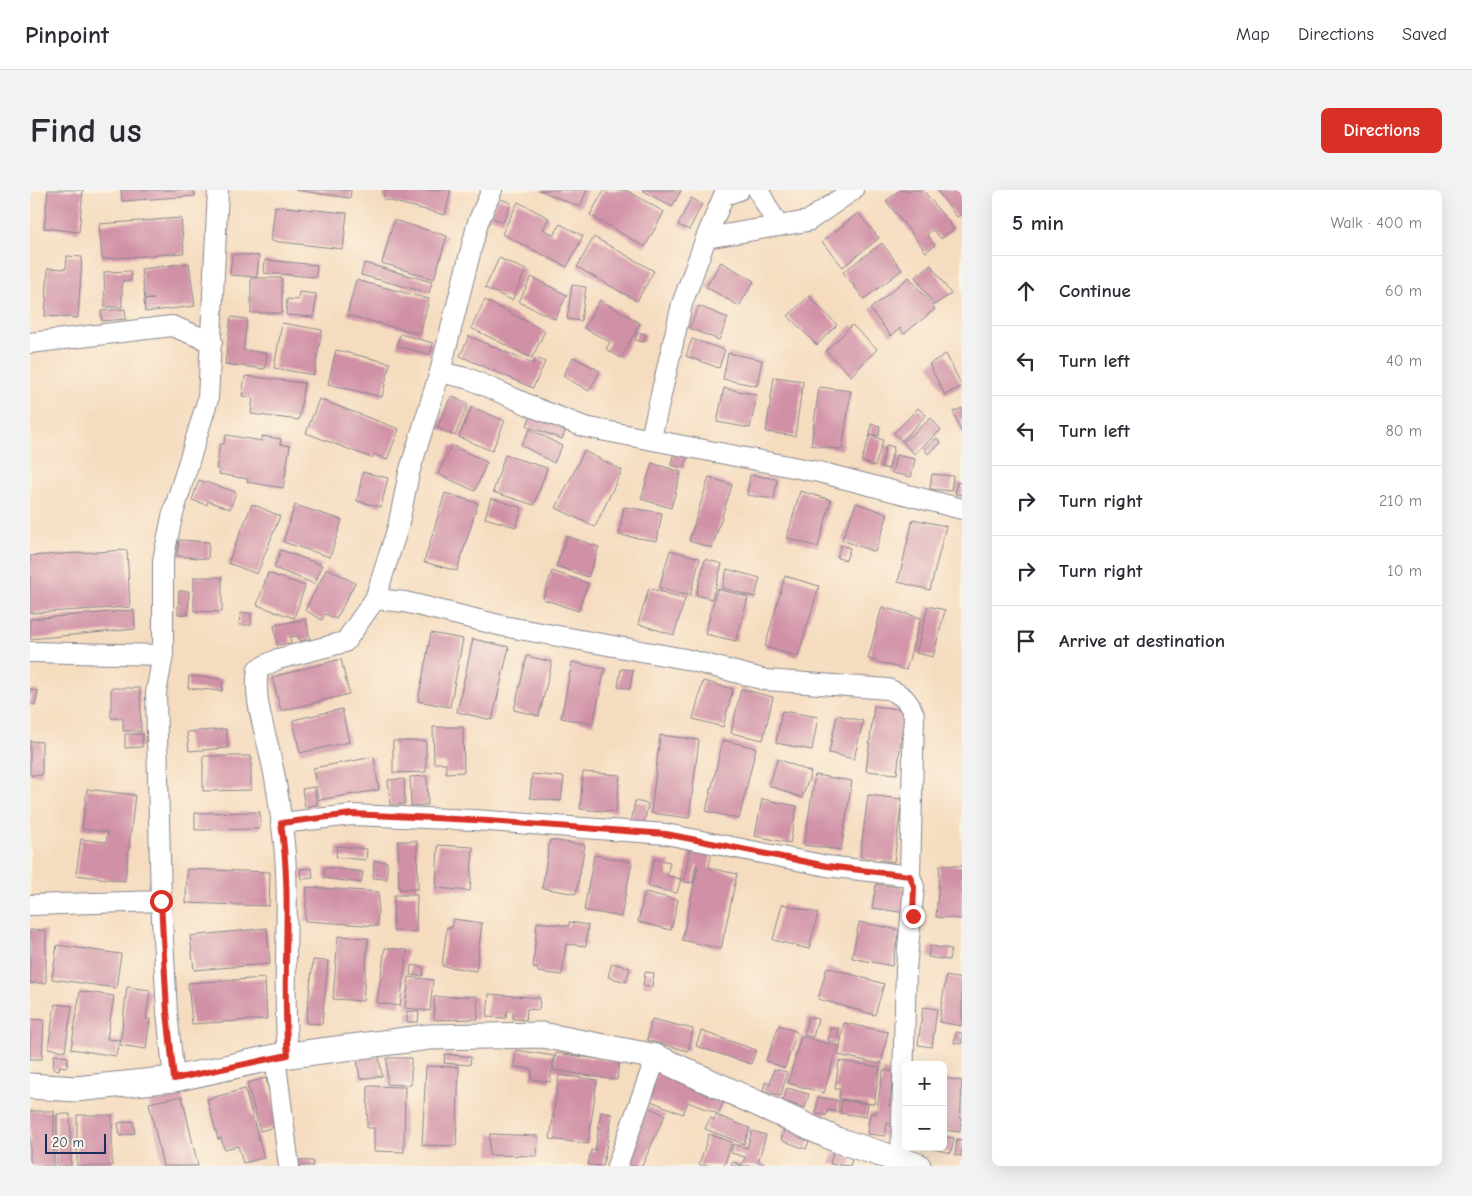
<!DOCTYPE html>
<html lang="en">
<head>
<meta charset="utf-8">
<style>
  :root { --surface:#fff; --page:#f2f2f3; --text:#2b2b33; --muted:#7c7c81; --line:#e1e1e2; --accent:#d93025 }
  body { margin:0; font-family:"Comic Neue",sans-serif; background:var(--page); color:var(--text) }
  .controls { position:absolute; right:15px; bottom:15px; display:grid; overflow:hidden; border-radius:8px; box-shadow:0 5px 20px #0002 }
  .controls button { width:45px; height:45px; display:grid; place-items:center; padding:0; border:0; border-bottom:1px solid var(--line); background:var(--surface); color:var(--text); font:25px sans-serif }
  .scale { position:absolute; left:15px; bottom:12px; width:61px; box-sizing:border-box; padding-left:5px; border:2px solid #1b2f5e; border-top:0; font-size:14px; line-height:18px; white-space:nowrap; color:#1b2f5e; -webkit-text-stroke:4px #fcf5e5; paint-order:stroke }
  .stop { position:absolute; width:15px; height:15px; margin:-11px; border:4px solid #d93025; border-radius:50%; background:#fff }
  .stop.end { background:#d93025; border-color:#fff; box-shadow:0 1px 5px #0008 }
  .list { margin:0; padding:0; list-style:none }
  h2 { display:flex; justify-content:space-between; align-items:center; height:65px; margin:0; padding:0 20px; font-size:21px }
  h2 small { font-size:16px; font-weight:400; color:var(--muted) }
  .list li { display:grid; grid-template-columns:32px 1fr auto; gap:15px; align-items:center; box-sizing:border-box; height:70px; padding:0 20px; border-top:1px solid var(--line) }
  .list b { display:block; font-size:19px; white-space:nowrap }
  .list em { font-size:16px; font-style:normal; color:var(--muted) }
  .icon { flex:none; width:28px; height:28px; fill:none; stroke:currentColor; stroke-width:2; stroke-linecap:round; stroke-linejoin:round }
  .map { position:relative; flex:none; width:932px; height:976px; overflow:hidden; border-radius:8px }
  header { display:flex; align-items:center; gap:30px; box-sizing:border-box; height:70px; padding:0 25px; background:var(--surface); border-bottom:1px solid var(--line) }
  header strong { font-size:24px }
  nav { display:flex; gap:28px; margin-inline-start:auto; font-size:18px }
  .intro { display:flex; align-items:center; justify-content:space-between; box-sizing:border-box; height:120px; padding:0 30px }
  h1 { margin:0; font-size:35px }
  .button { padding:12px 22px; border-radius:8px; background:var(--accent); color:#fff; font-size:18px; font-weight:700 }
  main { display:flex; gap:30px; padding:0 30px }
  aside { flex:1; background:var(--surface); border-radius:8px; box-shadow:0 5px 20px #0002 }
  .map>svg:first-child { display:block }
</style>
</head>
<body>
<header>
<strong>Pinpoint</strong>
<nav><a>Map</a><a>Directions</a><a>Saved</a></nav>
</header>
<div class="intro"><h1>Find us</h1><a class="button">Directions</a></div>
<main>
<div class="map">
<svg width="932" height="976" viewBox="0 0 932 976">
  <rect width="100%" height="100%" fill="#fcf5e5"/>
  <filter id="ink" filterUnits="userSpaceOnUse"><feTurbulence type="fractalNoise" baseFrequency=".02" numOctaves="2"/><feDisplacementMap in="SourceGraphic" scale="10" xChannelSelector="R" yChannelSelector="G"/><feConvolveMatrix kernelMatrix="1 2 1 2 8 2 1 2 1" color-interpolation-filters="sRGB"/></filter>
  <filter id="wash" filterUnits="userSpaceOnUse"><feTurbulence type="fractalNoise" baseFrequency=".0096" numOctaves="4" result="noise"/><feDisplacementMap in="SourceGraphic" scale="20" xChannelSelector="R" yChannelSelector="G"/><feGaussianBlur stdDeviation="1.12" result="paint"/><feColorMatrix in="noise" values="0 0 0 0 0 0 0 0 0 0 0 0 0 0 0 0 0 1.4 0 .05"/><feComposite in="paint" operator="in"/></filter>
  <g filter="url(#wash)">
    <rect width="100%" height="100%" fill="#f5dcbf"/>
    <g id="blocks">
      <path fill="#d090a6" d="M18 0H53L49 42 14 38Z
        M91 0H164L165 6 92 11Z
        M265 0H321L320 8Z
        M355 0H421L415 25 353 9Z
        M509 0H557L550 17Z
        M574 0H596L634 22 615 57 560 25Z
        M612 0H651L642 17Z
        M870 0H893L924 39 911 49 903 40 897 44 905 55 896 62 856 11Z
        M907 0H932V23L927 27Z
        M468 8 481 13 473 32 460 27Z
        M661 8 672 14 659 40 648 35Z
        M488 12 519 28 513 39 524 45 530 34 553 46 537 77 472 44Z
        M245 16 317 23 313 59 241 51Z
        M828 23 849 48 813 77 792 52Z
        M151 28 154 63 72 69 69 34Z
        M364 30 417 46 404 89 352 73Z
        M564 47 624 81 607 111 547 77Z
        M852 53 872 80 834 109 813 82Z
        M202 64 229 66 227 87 200 85Z
        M37 66 52 67 48 128 15 126 18 78 36 79Z
        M469 68 496 80 482 110 455 98Z
        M235 70 287 75 286 87 234 83Z
        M691 72 724 91 709 116 676 97Z
        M159 73 165 116 115 122 114 110 124 109H115L111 79Z
        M334 73 402 92 399 103 331 85Z
        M901 75 921 104 904 115 885 87Z
        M101 81V91H92V117H75L74 82Z
        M501 87 537 105 525 129 489 112Z
        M879 87 905 119 874 144 870 138 861 146 840 119Z
        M221 88H252V123H221Z
        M326 90 399 109 390 144 317 125Z
        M542 95 556 97 551 131 537 129Z
        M269 102 286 104 284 127 256 125 257 109 268 110Z
        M779 106 807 135 787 155 758 126Z
        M455 110 515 141 502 168 441 138Z
        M570 110 610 133 591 168 576 159 580 152 554 138Z
        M669 116 698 128 689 150 659 138Z
        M95 119 96 129 72 131 71 121Z
        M201 127 217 129 213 160 237 163 235 179 195 174Z
        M252 133 292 140 284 185 244 178Z
        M822 135 847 159 821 186 796 161Z
        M607 142 616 144 614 152 605 150Z
        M370 144 403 153 400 164 367 156Z
        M439 146 503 174 506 168 515 172 503 198 430 166Z
        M662 149 695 160 689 178 656 166Z
        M306 160 360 173 352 207 298 194Z
        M698 163 732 170 727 196 693 189Z
        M916 164 932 196 915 205 899 174Z
        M543 167 570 181 559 201 533 186Z
        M215 186 274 193 269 230 221 224 223 208 212 206Z
        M744 187 773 191 765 246 736 242Z
        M789 197 821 201 812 260 781 255Z
        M694 198 727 205 720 238 687 232Z
        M421 206 438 214 425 246 407 238Z
        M289 209 369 239 357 270 344 264 342 268 276 243Z
        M442 217 475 231 462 261 429 247Z
        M888 218 896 225 872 251 864 243Z
        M932 218V244L923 222Z
        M501 224 537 237 532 249 497 236Z
        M901 228 911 240 884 264 873 252Z
        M841 234 850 236 849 246 840 245Z
        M500 239 532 256 524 273 491 255Z
        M196 245 232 251V246L251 249 250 254 260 256 253 298 217 292 218 289 189 284 190 279H186L190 254H194Z
        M840 245 853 250 845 276 831 271Z
        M907 248 911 253 898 264 894 259Z
        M421 255 457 272 445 301 408 284Z
        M856 255 864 257 859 279 851 277Z
        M554 261 592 280 565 337 526 318Z
        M644 261 658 264 654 278 641 275Z
        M475 265 517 278 504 315 463 302Z
        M866 265 885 269 881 287 862 283Z
        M622 273 651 282 641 318 611 309Z
        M333 282 358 288 351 317 327 311Z
        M902 284 923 286 921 301 900 299Z
        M720 285 747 289 744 309 717 305Z
        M679 287 702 295 682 358 659 351Z
        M169 290 206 302 200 319 178 311 177 315 162 310Z
        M927 292 932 293V305L925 304Z
        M770 301 801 310 788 357 757 348Z
        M415 303 448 313 427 381 394 372Z
        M461 308 492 318 486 337 455 328Z
        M826 313 858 324 845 362 812 350Z
        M222 314 250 326 227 384 198 373Z
        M265 315 312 330 300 367 253 352Z
        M594 317 632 323 627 351 589 345Z
        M883 329 916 336 900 400 868 392Z
        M537 346 569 357 558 387 526 376Z
        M149 350 179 352 178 369 147 366Z
        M811 355 820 358 816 370 807 368Z
        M97 360 100 417 0 423V366Z
        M251 360 292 375 285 394 244 378Z
        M640 360 670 368 660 406 629 398Z
        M675 369 692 374 682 409 666 405Z
        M297 378 325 393 306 429 295 424 292 430 275 420Z
        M697 379 730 388 725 407 692 398Z
        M522 381 558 393 548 421 513 409Z
        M238 383 275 396 264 428 227 415Z
        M755 386 789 396 768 467 735 457Z
        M164 387H192V422L164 421Z
        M619 398 655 409 644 445 608 434Z
        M687 399 718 407 706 451 675 444Z
        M149 401H159L158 425 148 424Z
        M898 416 915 420 903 467 886 463Z
        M852 417 891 428 876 480 838 469Z
        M104 420 105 439 0 449V429Z
        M210 423H221V435H209Z
        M276 429 280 449 270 451 269 446 260 447 261 453 247 455 244 435Z
        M401 443 433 449 420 517 388 511Z
        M443 449 479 457 462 530 427 522Z
        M497 466 522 472 509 526 484 520Z
        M311 469 319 504 251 521 242 487Z
        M542 472 575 479 563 534 531 528Z
        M591 479 603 480 600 499 588 497Z
        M159 486 193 489 192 501 158 498Z
        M673 491 703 499 693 537 663 529Z
        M81 498H110L111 541H93V528H81Z
        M0 499 8 501 5 515 0 514Z
        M711 499 743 507 733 550 701 543Z
        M844 516 875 520 867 584 836 581Z
        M312 519 319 552 270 563 263 530Z
        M752 521 788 527 782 560 746 553Z
        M807 525 833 531 824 569 799 563Z
        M403 537H433L434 582 416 583V573H404Z
        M196 539 198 558 159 561 157 542Z
        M95 544H113L112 557 95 558Z
        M630 545 669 550 659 628 621 623Z
        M693 550 726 558 709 629 676 621Z
        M0 551 12 552V585H0Z
        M363 551H396V582L363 583Z
        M173 566H221V600L173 601Z
        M344 567 349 600 288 610 283 578Z
        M748 569 781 582 772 608 738 595Z
        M553 582 590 585 586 622 550 619Z
        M502 584 534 587 531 611 500 608Z
        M785 585 822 591 811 660 774 655Z
        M397 586 398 615 381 616 380 587Z
        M374 589 375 614 360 615 358 590Z
        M284 597 287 615 275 617 272 599Z
        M57 599 105 605 95 691 46 685 51 649 76 652 78 642 52 639Z
        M838 605 872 609 864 672 830 667Z
        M732 609 767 616 760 653 725 646Z
        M605 611 618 614 614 635 601 633Z
        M230 622V639L165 640V623Z
        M520 650 555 655 546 704 512 698Z
        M368 651H387L388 699H369Z
        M408 655 443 657 440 701 406 698Z
        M307 656 337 659 336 670 306 667Z
        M660 656 682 660 679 678 707 684 691 759 652 750 668 676 666 675 663 693 654 692Z
        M564 665 602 672 591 727 554 720Z
        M624 669 640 672 637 686 651 689 647 703 618 697Z
        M344 671 357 672V689L343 688Z
        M910 675 932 676V729L906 727Z
        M295 677 333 682 331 693 294 688Z
        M282 678 283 688 271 689 270 679Z
        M157 679 240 682 239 716 156 713Z
        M846 694 880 699 876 723 842 718Z
        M277 697 349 702 347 736 275 731Z
        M615 702 648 710 641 740 608 732Z
        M364 705H387L386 742 363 741Z
        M752 714 788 723 779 759 743 750Z
        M423 729 452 733 446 781 412 776 417 737 422 738Z
        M507 732 539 736V732L558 735 556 756 536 754 532 785 508 782V779L503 778Z
        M829 732 869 740 862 776 822 768Z
        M237 738 240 774 164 780 160 746Z
        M0 740H16V793H0Z
        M308 746 338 748 333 811 303 809Z
        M27 755 91 764 86 798 22 789Z
        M900 756 921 759 919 770 898 767Z
        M355 758 377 760 370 816 347 813Z
        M283 770 298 771 292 834 276 833Z
        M582 773 600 778 596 792 578 787Z
        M381 775 393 777V786L380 785Z
        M797 777 854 794 845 825 788 809Z
        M615 782 624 783 622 797 613 796Z
        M916 786 932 789V836L909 832Z
        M379 787 403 790 400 821 375 818Z
        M235 788 237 829 162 834 158 793Z
        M97 797 120 800 116 829H120L116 859 90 855Z
        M50 801 84 806 77 849 89 850 86 866 41 859Z
        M459 804 510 808 509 820 497 819 496 830 483 829V821H477L476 828 457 827Z
        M447 806 448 829 404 830V807Z
        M25 814 42 816 35 861 18 858Z
        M893 817 907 819 902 857 888 855Z
        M377 821 389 822 388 832H377Z
        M778 827 788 829 783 847 774 845Z
        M0 829 14 830 12 869H0Z
        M622 829 663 839 658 861 617 850Z
        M814 833 858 842 851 874 808 865Z
        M749 835 767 842 755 878 736 871Z
        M800 838 809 839 807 852 798 851Z
        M671 841 726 860 721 874 666 856Z
        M926 842 932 843V854L924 853Z
        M771 846 807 856 794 903 758 893Z
        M486 860 524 866 520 892 501 889 502 879 484 877Z
        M526 863 589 872 587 890 523 880Z
        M415 864 441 867 440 875 414 873Z
        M24 865 38 867 37 877 30 876 29 880 23 879Z
        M349 866 352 886 330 889 327 869Z
        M357 868H381V895L357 894Z
        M809 871 850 877 844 914 809 909 810 899H805Z
        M396 876 429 877 426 956 392 955Z
        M629 877 697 904 688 924 658 912 653 924 616 909Z
        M744 879 757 882 751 906 733 901 735 892 740 894Z
        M853 880 864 882 859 916 866 917 863 934 857 933 855 946 837 944 840 923 846 924Z
        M529 885 567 890 558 954 520 949Z
        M236 888 249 936 230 941 217 893Z
        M913 888 932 891 930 942 913 940Z
        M338 896 375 897 374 962 344 961V938H337Z
        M757 898 779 904 775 918 753 911Z
        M215 899 234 968 213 973 208 956 194 959 191 948 188 949 177 909Z
        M152 906 168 976H133L119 913Z
        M788 907 809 911 808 922 798 920 797 925 786 924Z
        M811 910 838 914 836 927 810 923Z
        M618 917 635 925 612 976H598L593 974Z
        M0 921H24V976H0Z
        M571 922 582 924 573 976 558 975 561 960 565 961Z
        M27 924H40L41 976H27Z
        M47 925H82V976H47Z
        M686 925 720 938 714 954 675 939 680 928 684 930Z
        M103 931 105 943 90 946 88 933Z
        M755 937 781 946 776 959 751 950Z
        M722 941 736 945 728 972 735 974V976H701L702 972 712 975 715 967 701 963 703 954 717 958Z
        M460 944 508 946 507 966 459 965Z
        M679 944 702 952 694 976 669 975Z
        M913 946 924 948 921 963 898 958 913 957Z
        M927 949 932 950V966L925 965Z
        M803 962 823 966 820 976 800 974Z
        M266 970 283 971V976H266Z"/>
    </g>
  </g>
  <g filter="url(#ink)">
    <use href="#blocks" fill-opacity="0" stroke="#88868e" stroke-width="1"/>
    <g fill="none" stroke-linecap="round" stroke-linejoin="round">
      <defs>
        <path id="minor" d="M728 0 748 36
          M676 48 694 5 709 0
          M0 153 142 136 182 152
          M410 182 440 189 508 219 555 237 789 282 932 319
          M621 248 652 114 676 48 778 31 823 0
          M345 409 375 412 473 436 655 469 736 490 858 499C873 505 878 510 884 525L880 686 884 697 876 779 871 970
          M0 462 133 465
          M251 633 322 625 444 630 636 644 797 676 880 686
          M0 715 131 711
          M258 865C251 792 262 718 253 644 250 619 247 593 241 569 235 539 223 510 228 479L248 469 315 452 345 409 368 337 379 283 410 182 448 32 462 0
          M245 867 259 976
          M144 889 137 822 131 711 126 503 133 465V370L142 327 178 209 188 0
          M587 976 626 867"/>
        <path id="tertiary" d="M0 896 46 899 144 889 245 867 399 847 512 845 626 867 807 950 888 976"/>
      </defs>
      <use href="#minor" stroke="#88868e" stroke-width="22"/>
      <use href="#tertiary" stroke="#88868e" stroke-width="27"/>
      <use href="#minor" stroke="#fff" stroke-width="20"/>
      <use href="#tertiary" stroke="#fff" stroke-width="25"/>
    </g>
  </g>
  <g fill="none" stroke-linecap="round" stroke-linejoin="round" filter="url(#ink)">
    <path stroke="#d93025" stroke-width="6" d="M131 711 137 822 144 889 258 865C251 788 263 710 251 633L322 624 444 630 636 644 797 676 880 686 884 697 883 726"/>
  </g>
</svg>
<div class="controls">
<button>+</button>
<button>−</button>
</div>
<div class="scale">20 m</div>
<div class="stop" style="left:131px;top:711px"></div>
<div class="stop end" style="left:883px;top:726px"></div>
</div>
<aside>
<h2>5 min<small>Walk · 400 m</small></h2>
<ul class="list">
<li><svg class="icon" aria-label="ahead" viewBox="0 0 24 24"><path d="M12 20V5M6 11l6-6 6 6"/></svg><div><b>Continue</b></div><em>60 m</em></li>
<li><svg class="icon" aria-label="left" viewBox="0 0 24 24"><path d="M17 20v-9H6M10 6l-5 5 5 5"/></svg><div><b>Turn left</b></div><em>40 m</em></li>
<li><svg class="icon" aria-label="left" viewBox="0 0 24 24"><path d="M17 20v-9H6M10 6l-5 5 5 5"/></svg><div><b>Turn left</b></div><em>80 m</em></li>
<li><svg class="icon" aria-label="right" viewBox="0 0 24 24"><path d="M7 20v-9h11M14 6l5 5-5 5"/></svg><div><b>Turn right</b></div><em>210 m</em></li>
<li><svg class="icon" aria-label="right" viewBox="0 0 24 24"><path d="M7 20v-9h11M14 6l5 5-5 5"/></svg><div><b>Turn right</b></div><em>10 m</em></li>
<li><svg class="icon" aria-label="arrive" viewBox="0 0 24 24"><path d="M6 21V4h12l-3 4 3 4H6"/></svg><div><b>Arrive at destination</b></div></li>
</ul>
</aside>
</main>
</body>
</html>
